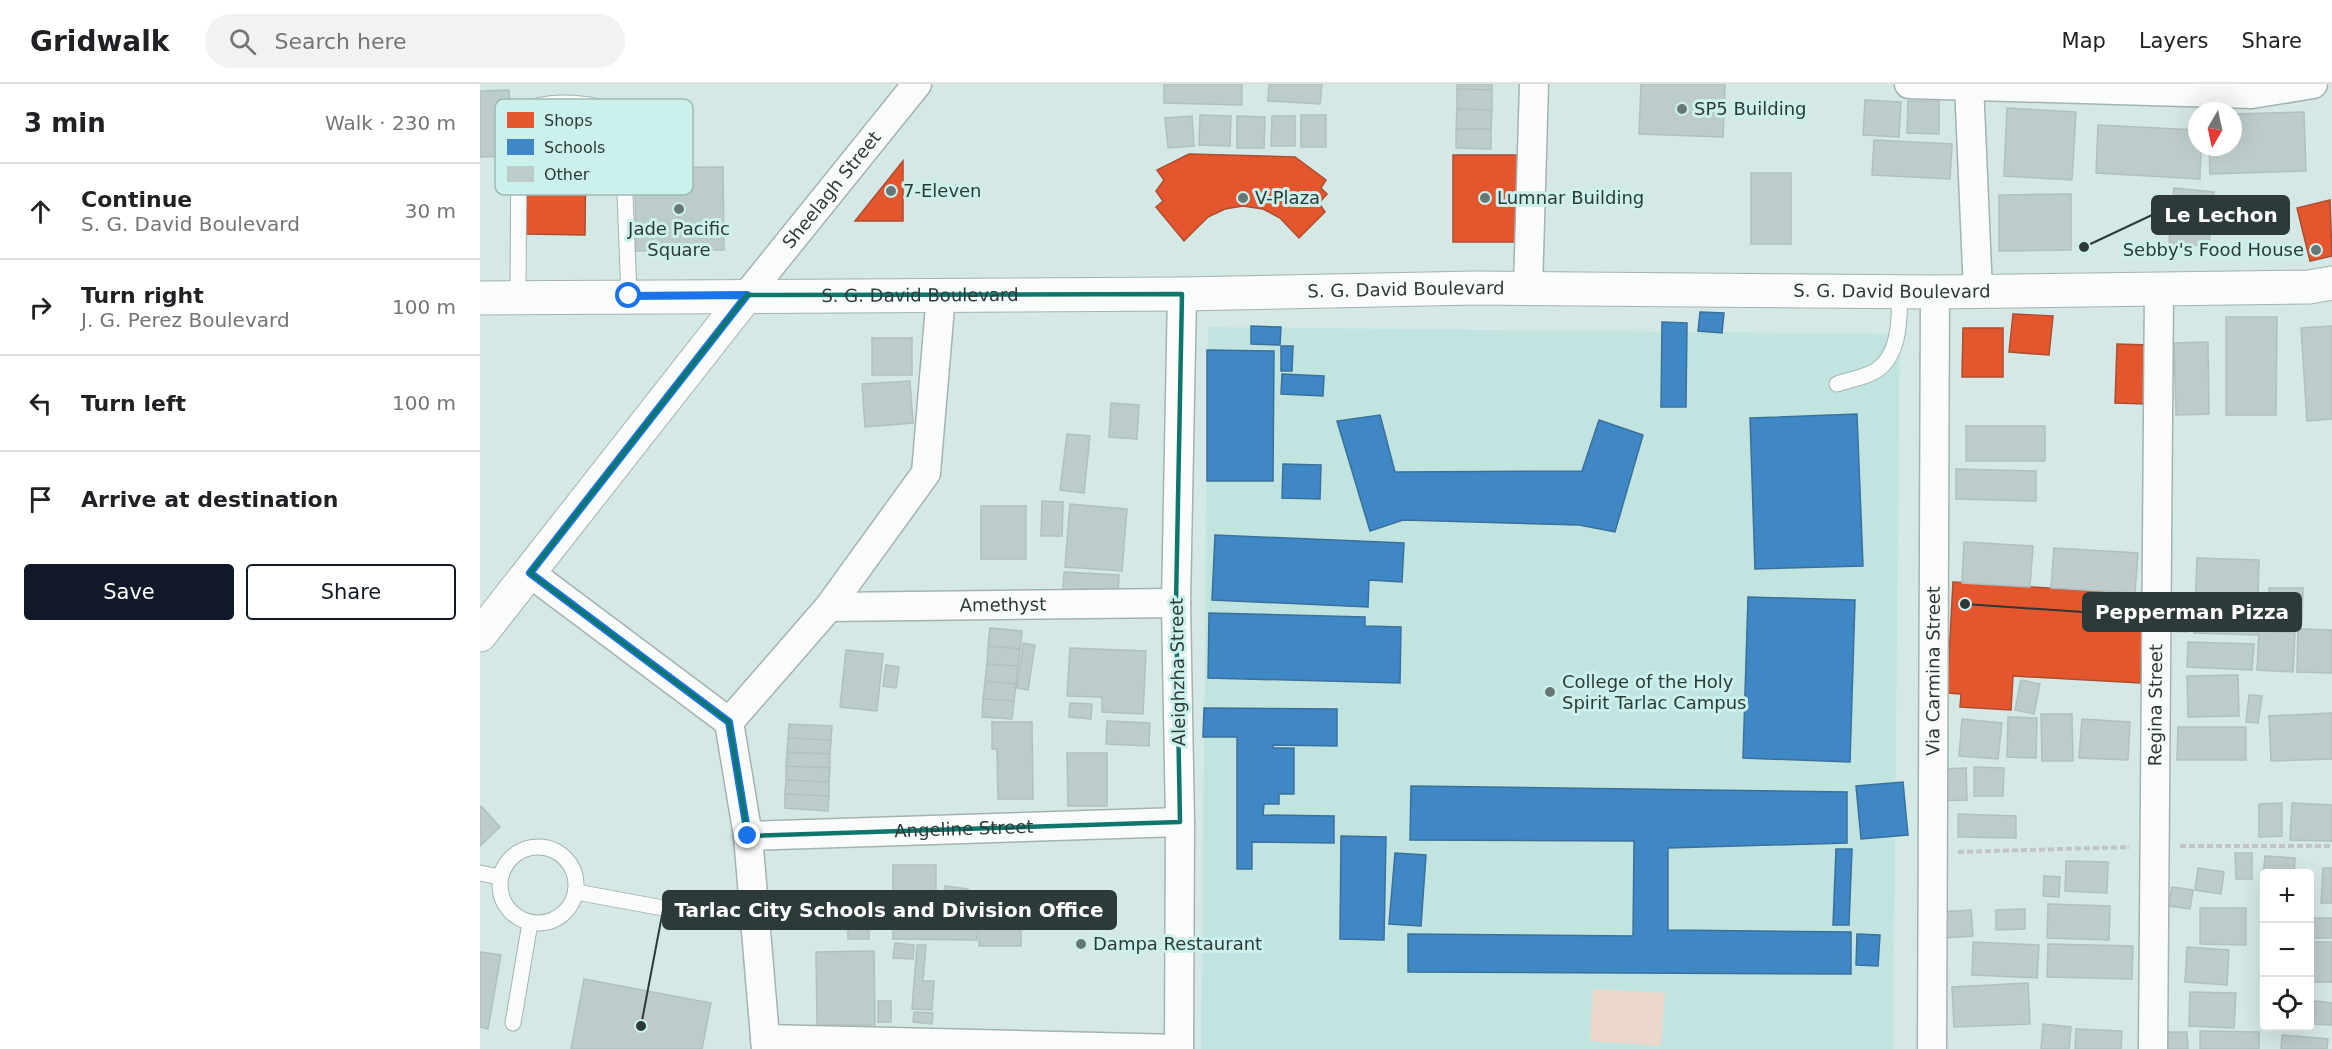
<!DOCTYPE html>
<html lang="en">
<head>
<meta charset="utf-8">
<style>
  :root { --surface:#fff; --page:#f2f2f2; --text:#202124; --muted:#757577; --line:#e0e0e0; --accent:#111827 }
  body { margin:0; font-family:"DejaVu Sans",sans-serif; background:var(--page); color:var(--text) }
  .controls { position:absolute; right:18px; bottom:18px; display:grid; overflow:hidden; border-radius:6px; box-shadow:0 6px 24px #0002 }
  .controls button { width:54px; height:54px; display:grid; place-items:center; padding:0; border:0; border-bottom:2px solid var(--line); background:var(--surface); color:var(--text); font:30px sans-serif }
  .compass { position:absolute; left:1708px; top:18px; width:54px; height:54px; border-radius:50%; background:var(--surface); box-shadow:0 6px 24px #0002; rotate:189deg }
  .stop { position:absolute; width:18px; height:18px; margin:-14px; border:4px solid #1a73e8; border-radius:50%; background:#fff }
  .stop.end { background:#1a73e8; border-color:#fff; box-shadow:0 2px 6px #0008 }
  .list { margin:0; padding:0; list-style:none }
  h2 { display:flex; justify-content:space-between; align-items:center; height:78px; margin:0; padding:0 24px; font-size:26px }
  h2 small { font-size:20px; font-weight:400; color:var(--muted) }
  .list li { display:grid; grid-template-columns:39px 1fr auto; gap:18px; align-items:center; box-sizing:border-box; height:96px; padding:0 24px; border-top:2px solid var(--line) }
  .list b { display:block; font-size:22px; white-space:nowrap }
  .list p { margin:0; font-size:20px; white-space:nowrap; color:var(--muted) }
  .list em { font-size:20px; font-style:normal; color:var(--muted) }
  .actions { display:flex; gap:12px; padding:18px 24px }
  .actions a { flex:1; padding:14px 0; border:2px solid var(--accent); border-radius:6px; text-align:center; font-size:21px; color:var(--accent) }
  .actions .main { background:var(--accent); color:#fff }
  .icon { flex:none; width:33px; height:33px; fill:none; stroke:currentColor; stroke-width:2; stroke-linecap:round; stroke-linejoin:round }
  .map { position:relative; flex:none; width:1852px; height:965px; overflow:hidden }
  header { display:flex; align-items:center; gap:36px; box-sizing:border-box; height:84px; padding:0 30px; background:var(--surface); border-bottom:2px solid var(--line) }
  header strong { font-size:28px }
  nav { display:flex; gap:33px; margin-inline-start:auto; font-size:21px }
  .search { width:420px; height:54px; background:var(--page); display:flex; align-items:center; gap:15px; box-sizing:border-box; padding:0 21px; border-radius:33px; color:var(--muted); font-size:22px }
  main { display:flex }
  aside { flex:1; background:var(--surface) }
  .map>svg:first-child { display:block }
</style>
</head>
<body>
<header>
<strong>Gridwalk</strong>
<div class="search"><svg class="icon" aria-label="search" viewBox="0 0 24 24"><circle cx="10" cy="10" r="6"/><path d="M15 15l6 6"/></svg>Search here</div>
<nav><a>Map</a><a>Layers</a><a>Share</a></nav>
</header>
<main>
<aside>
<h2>3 min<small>Walk · 230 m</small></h2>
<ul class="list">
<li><svg class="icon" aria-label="ahead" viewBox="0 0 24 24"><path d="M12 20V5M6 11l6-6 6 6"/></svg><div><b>Continue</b><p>S. G. David Boulevard</p></div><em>30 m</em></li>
<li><svg class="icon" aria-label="right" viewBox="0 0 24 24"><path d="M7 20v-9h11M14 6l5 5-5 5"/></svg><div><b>Turn right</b><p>J. G. Perez Boulevard</p></div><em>100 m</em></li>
<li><svg class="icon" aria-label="left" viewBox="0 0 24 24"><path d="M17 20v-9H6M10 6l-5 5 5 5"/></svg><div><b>Turn left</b></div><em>100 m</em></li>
<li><svg class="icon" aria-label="arrive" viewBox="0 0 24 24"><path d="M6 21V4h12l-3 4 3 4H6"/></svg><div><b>Arrive at destination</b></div></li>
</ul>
<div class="actions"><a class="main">Save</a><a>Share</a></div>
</aside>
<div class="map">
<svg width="1852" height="965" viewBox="0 0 1852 965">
  <rect width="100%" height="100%" fill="#d4e8e6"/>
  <path fill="#c2e4e1" d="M728 243 1420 250 1413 965H721Z"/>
  <path fill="#ecd8ca" d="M1113 905 1185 909 1181 962 1110 957Z"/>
  <path fill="#e4572e" stroke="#ad4e31" stroke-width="1.5" d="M46 53 106 54 105 151 45 150Z
    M709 70 815 73 846 96 841 104 847 110 839 119 845 128 819 154 800 134 783 125 763 122 745 125 728 133 704 157 676 123 683 117 676 107 684 96 677 86Z
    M973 71H1038V158H973Z
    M423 77V137H375Z
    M1850 116 1852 172 1830 177 1817 124Z
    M1533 230 1573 232 1569 271 1529 268Z
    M1483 244H1523V293H1482Z
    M1637 260 1669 261 1667 320 1635 319Z
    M1473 498 1665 510 1660 599 1533 592 1531 626 1480 623 1481 610 1467 609Z"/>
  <path fill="#3f88c5" stroke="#39719b" stroke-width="1.5" d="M1220 228 1244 229 1242 249 1218 247Z
    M1182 238 1207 239 1206 323H1181Z
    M771 242 801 243 800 261 771 260Z
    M801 262H813L812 287H801Z
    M727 266 794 267 793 397H727Z
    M802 290 844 292 843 312 801 310Z
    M1377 330 1383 482 1275 485 1270 334Z
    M900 331 915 388 1102 387 1119 336 1163 351 1135 448 1099 441 923 436 890 447 857 337Z
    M803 380 841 381 840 415 802 414Z
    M735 451 924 459 922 498 889 496 888 523 732 516Z
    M1268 513 1375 516 1370 678 1263 674Z
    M729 529 885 533V542L921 543 920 599 728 594Z
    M724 624 857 625V662L793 661V664H814V710H799V720H784L783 731 854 732V759L772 758V785H757V653H723Z
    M1423 698 1428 751 1381 755 1376 702Z
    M931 702 1367 708V759L1188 764V846L1371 848V890L928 888V850L1153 852 1154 757 930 756Z
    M861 752 906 753 904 856 860 855Z
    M1356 765H1372L1369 841H1353Z
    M915 769 946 771 941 842 909 840Z
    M1377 850 1400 851 1398 882 1376 881Z"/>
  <path fill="#bcccca" stroke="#b0c0be" stroke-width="1.5" d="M684 0H762V21L684 19Z
    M789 0H842L840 20 788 17Z
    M977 0H1012V6L977 5Z
    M1161 0H1245L1243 53 1159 50Z
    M977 5 1012 6V26L977 25Z
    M29 6 32 72 0 73V7Z
    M1385 16 1421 18 1419 53 1383 51Z
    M1428 17H1459V50L1427 49Z
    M1527 24 1596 28 1592 96 1524 92Z
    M977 25 1012 26 1011 45H976Z
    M1824 28 1826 87 1730 90 1729 63H1753V30Z
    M720 31 751 32 750 62 719 61Z
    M821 31H846V63H821Z
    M712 32 714 62 688 64 685 34Z
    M757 32 785 33 784 64H757Z
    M792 32H815V62H791Z
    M1618 41 1717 46V63H1721L1720 95 1616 89Z
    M976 45H1011V65L976 64Z
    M1394 56 1472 60 1470 95 1392 91Z
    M243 83 244 166 156 167 155 84Z
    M1271 89H1311V160H1271Z
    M1694 104 1734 108 1729 162 1689 159Z
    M1591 110V166L1519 167V111Z
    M1746 233H1797L1796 331H1746Z
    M1852 242V335L1827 337 1821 244Z
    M392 254H432V291H392Z
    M1728 258 1729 330 1696 331 1694 259Z
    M430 297 433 339 385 343 382 300Z
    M631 319 659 321 657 355 629 353Z
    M1486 342H1565V377H1486Z
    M587 350 610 352 604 409 580 406Z
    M1476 385 1556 387V417L1476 415Z
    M562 417 583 418 582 452H561Z
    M590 420 647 425 642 487 585 483Z
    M501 422H546V475H501Z
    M1484 458 1553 462 1550 503 1482 499Z
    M1574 464 1658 469 1655 509 1571 504Z
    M1717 474 1779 476 1777 551 1714 549Z
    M584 488 639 491 638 510 583 506Z
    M1789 504H1823L1822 538 1788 537Z
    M1687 510 1710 511 1708 548 1685 547Z
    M510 544 542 547 540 565 508 562Z
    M1818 545 1852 546V589L1817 588Z
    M1779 547 1815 549 1813 588 1777 586Z
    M1708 558 1774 560 1772 586 1707 583Z
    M543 559 555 561 548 606 537 604Z
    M508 562 540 565 538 582 507 580Z
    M590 564 666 567 663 630 622 628V613L587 612Z
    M366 566 403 570 397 627 360 623Z
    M507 580 538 582 536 600 505 597Z
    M406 581 419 583 416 604 403 602Z
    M1758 591 1759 632 1708 633 1707 592Z
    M1541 596 1560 600 1554 630 1535 626Z
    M505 597 536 600 534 617 503 615Z
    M1769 611 1782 612 1778 639 1766 638Z
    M503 615 534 617 532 635 502 633Z
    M590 619 612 620 611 635 589 633Z
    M1852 629V675L1791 677 1789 632Z
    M1561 630H1592L1593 677H1562Z
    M1528 633 1557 634 1556 674 1527 673Z
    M1482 635 1522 639 1518 675 1479 672Z
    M1602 635 1650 638 1648 676 1599 674Z
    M627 637 670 639 669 662 626 660Z
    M512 638H552L553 715H518L517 665H512Z
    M309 640 352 642 351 656 308 654Z
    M1698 643H1766V676H1697Z
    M308 654 351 656 350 670 307 668Z
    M307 668 350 670V684L306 682Z
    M587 669H627V722H588Z
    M306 682 350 684 349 698 306 696Z
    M1494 683 1524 684 1523 712H1494Z
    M1486 684 1487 716 1456 717 1455 685Z
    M306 696 349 698V712L305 710Z
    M305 710 349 712 348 727 305 724Z
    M1802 719V752L1779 753V720Z
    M1812 719 1852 721V757L1810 756Z
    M1 722 20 743 0 762V723Z
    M1478 730 1536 732V754L1478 753Z
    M1755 769H1772V795H1756Z
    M1785 772 1815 774 1814 790H1784L1783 794Z
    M1586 777 1628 778 1627 809 1585 807Z
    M413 781H456V834L498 835 497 856 413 855Z
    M1718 784 1744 788 1741 810 1715 806Z
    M1843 784H1852V819H1841Z
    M1564 792 1580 793 1579 813 1563 812Z
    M465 802 488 805 484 829 461 826Z
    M1692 803 1713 806 1710 825 1689 822Z
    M1568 820 1630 822 1629 856 1567 854Z
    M1720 824H1766V861L1720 860Z
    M1545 825V845L1516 846V826Z
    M500 826 541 827V862H499Z
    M1491 826 1493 852 1463 854 1461 828Z
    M1830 834H1852V854H1830Z
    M368 843H389V855H368Z
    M1493 858 1559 861 1557 894 1492 891Z
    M1830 858H1852V898H1830Z
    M415 859 434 861 433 875 413 874Z
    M1568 860 1653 862 1652 895 1567 893Z
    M437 861H446L443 897H454L452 926 432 925Z
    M1707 863 1749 866 1747 901 1705 898Z
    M394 867 395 941H337L336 868Z
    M0 868 21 871 8 945 0 943Z
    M104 895 231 919 222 965H91Z
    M1548 899 1550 940 1474 943 1472 903Z
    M1710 908 1756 909 1754 944 1709 942Z
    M398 917H411V938H398Z
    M1835 917 1852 919V941L1834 940Z
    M434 928 453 929 452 940 433 938Z
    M1563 940 1591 943 1589 965H1561Z
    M1596 945 1642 947 1641 965H1595Z
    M1720 947 1779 948V965H1720Z
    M1688 948H1707L1708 965H1688Z
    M1802 951 1848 955 1847 965H1801Z"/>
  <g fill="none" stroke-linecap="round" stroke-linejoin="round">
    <defs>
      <path id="service" d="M38 213 39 48 45 29C50 26 56 22 62 21 82 17 129 19 142 34L149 212
        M1357 300C1369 296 1387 293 1397 286 1421 269 1419 233 1420 208
        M20 801a38 38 0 1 1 76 0a38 38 0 1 1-76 0Z
        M0 789 20 793
        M96 808 276 841
        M33 939 50 839"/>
      <g id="minor">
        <path d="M1429 0 1772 10 1833 0"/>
        <path d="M1489 0 1498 208"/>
        <path d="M1048 204 1054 0"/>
        <path id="s1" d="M267 211 437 0"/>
        <path d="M50 489 249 638"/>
        <path id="s2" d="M349 523 696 519"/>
        <path id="s3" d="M268 752 700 738"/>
        <path d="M285 955 699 965"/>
        <path d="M286 965 268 752 249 638 349 523 446 389 461 211"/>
        <path d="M699 965 700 738 696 519 702 210"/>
        <path id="s4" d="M1452 965 1455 208"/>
        <path id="s5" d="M1673 965 1679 205"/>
      </g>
      <g id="tertiary">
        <path id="s6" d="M0 214 702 210 995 204 1455 208 1829 203 1852 199"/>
        <path d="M0 551 267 211"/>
      </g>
    </defs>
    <use href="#service" stroke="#a3b3b1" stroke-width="17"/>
    <use href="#minor" stroke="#a3b3b1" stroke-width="31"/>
    <use href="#tertiary" stroke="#a3b3b1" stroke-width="35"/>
    <path stroke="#c0c6c5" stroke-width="4" stroke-dasharray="6 3" stroke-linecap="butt" d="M1700 762H1852
      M1478 768 1650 763"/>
    <use href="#service" stroke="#f9fcfb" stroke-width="15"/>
    <use href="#minor" stroke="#f9fcfb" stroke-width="28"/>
    <use href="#tertiary" stroke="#f9fcfb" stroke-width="33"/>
  </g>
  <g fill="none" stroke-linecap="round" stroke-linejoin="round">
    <path stroke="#1a73e8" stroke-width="8" d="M149 212 267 211 50 489 249 638 268 752"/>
  </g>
  <path fill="none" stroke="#0f766e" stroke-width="4.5" stroke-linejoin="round" d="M702 210 696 519 700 738 268 752 249 638 50 489 267 211Z"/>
  <g fill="#677776" stroke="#ccf0ec" stroke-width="2">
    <circle cx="1202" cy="25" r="6"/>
    <circle cx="411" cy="107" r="6"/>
    <circle cx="763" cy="114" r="6"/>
    <circle cx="1005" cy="114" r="6"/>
    <circle cx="199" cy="125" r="6"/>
    <circle cx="1836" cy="166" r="6"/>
    <circle cx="1070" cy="608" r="6"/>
    <circle cx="601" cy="860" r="6"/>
  </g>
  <g text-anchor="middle" stroke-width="6" stroke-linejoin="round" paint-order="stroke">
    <g font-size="18" fill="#2c3a39" stroke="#ccf0ec" text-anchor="start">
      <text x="1214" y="31">SP5 Building</text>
      <text x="423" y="113">7-Eleven</text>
      <text x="775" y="120">V-Plaza</text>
      <text x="1017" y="120">Lumnar Building</text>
      <text x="199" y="151" text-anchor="middle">Jade Pacific<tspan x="199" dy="21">Square</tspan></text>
      <text x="1824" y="172" text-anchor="end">Sebby's Food House</text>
      <text x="1082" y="604">College of the Holy<tspan x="1082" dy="21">Spirit Tarlac Campus</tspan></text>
      <text x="613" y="866">Dampa Restaurant</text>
    </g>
    <g font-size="18" fill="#2c3a39" stroke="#ccf0ec">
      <text dy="6" stroke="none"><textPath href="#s1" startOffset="135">Sheelagh Street</textPath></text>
      <text dy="6" stroke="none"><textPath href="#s6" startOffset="926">S. G. David Boulevard</textPath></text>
      <text dy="6" stroke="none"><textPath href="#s6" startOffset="1412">S. G. David Boulevard</textPath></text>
      <text dy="6" stroke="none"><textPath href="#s6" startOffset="440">S. G. David Boulevard</textPath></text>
      <text dy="6" stroke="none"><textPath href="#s2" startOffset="174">Amethyst</textPath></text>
      <text dy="6" stroke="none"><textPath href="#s4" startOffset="378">Via Carmina Street</textPath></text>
      <text transform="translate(698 588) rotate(-91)" y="6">Aleighzha Street</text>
      <text dy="6" stroke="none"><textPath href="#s5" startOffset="344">Regina Street</textPath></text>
      <text dy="6" stroke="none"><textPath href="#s3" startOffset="216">Angeline Street</textPath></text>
    </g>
  </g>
  <rect x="15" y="15" width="198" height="96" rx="9" fill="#ccf0ec" stroke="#9cb9b6" stroke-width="1.5"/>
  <rect x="27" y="28" width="27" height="16" fill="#e4572e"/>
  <rect x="27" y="55" width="27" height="16" fill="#3f88c5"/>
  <rect x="27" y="82" width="27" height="16" fill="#bcccca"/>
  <g font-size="16" fill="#2c3a39">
    <text x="64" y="42">Shops</text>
    <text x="64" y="69">Schools</text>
    <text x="64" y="96">Other</text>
  </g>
  <path fill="none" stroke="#2c3a39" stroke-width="2" d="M1604 163L1672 131M1485 520L1603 528M161 942L183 826"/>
  <g fill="#2c3a39" stroke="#ccf0ec" stroke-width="2">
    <circle cx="1604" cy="163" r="6"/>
    <circle cx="1485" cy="520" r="6"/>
    <circle cx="161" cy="942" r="6"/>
  </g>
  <g fill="#2c3a39" stroke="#2c3a39" stroke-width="2">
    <rect x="1672" y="112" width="137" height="38" rx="6"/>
    <rect x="1603" y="509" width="218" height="38" rx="6"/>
    <rect x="183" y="807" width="453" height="38" rx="6"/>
  </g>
  <g font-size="20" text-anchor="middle" font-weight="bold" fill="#fff">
    <text x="1741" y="138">Le Lechon</text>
    <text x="1712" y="535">Pepperman Pizza</text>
    <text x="409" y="833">Tarlac City Schools and Division Office</text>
  </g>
</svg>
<div class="controls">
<button>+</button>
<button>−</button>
<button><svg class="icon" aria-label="locate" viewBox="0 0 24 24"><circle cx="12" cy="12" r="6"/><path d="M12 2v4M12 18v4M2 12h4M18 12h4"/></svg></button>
</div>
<svg class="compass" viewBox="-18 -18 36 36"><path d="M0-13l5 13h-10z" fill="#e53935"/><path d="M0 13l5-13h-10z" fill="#757577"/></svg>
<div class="stop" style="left:149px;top:212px"></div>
<div class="stop end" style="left:268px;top:752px"></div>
</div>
</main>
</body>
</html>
